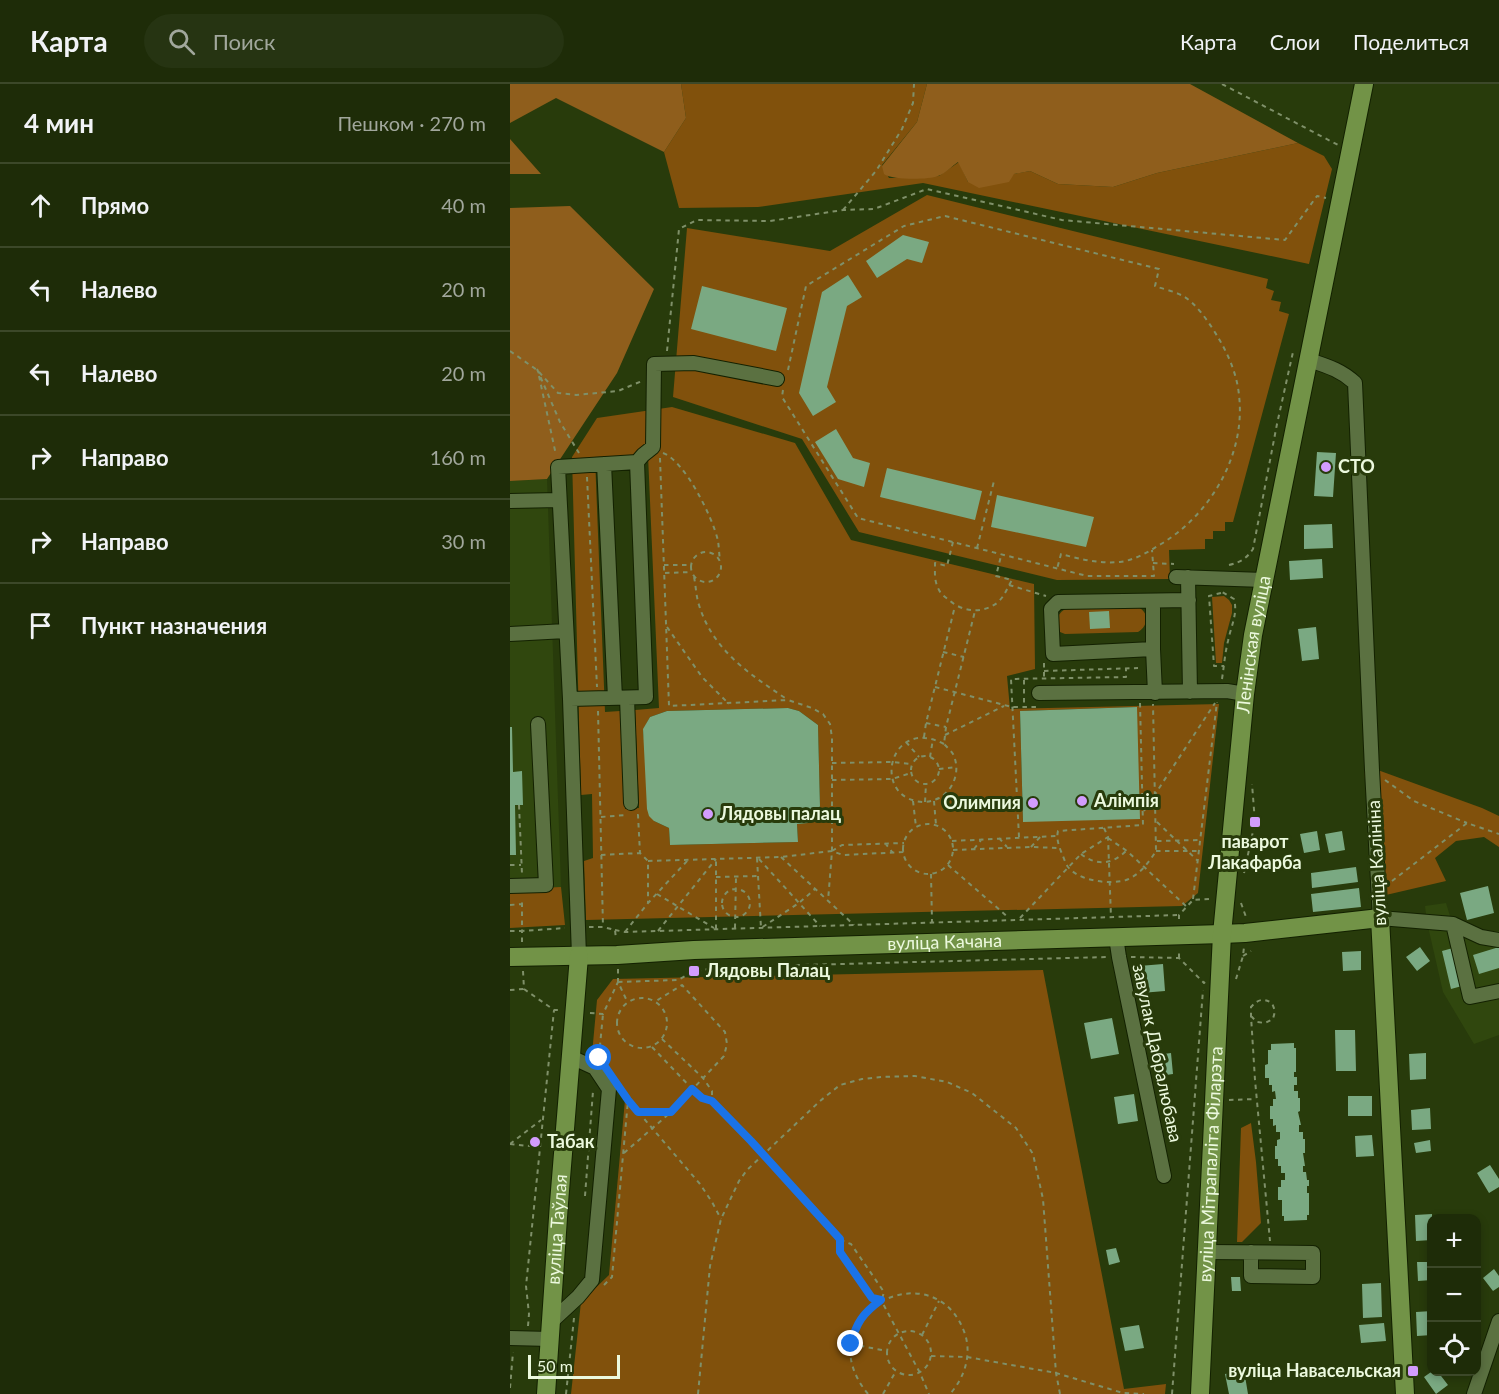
<!DOCTYPE html>
<html lang="ru">
<head>
<meta charset="utf-8">
<style>
  :root { --surface:#1e2c08; --page:#263412; --text:#f1f3f6; --muted:#a1a79c; --line:#3c4829 }
  body { margin:0; font-family:Lato,sans-serif; background:var(--page); color:var(--text) }
  .controls { position:absolute; right:18px; bottom:18px; display:grid; overflow:hidden; border-radius:12px; box-shadow:0 3px 9px #0003 }
  .controls button { width:54px; height:54px; display:grid; place-items:center; padding:0; border:0; border-bottom:2px solid var(--line); background:var(--surface); color:var(--text); font:30px sans-serif }
  .scale { position:absolute; left:18px; bottom:15px; width:92px; box-sizing:border-box; padding-left:6px; border:3px solid #ecf9de; border-top:0; font-size:16px; line-height:21px; white-space:nowrap; color:#ecf9de; -webkit-text-stroke:4px #283b0b; paint-order:stroke }
  .stop { position:absolute; width:18px; height:18px; margin:-14px; border:4px solid #1a73e8; border-radius:50%; background:#fff }
  .stop.end { background:#1a73e8; border-color:#fff; box-shadow:0 2px 6px #0008 }
  .list { margin:0; padding:0; list-style:none }
  h2 { display:flex; justify-content:space-between; align-items:center; height:78px; margin:0; padding:0 24px; font-size:26px }
  h2 small { font-size:20px; font-weight:400; color:var(--muted) }
  .list li { display:grid; grid-template-columns:39px 1fr auto; gap:18px; align-items:center; box-sizing:border-box; height:84px; padding:0 24px; border-top:2px solid var(--line) }
  .list b { display:block; font-size:22px; white-space:nowrap }
  .list em { font-size:20px; font-style:normal; color:var(--muted) }
  .icon { flex:none; width:33px; height:33px; fill:none; stroke:currentColor; stroke-width:2; stroke-linecap:round; stroke-linejoin:round }
  .map { position:relative; flex:none; width:989px; height:1310px; overflow:hidden }
  header { display:flex; align-items:center; gap:36px; box-sizing:border-box; height:84px; padding:0 30px; background:var(--surface); border-bottom:2px solid var(--line) }
  header strong { font-size:28px }
  nav { display:flex; gap:33px; margin-inline-start:auto; font-size:21px }
  .search { width:420px; height:54px; background:var(--page); display:flex; align-items:center; gap:15px; box-sizing:border-box; padding:0 21px; border-radius:33px; color:var(--muted); font-size:22px }
  main { display:flex }
  aside { flex:1; background:var(--surface) }
  .map>svg:first-child { display:block }
</style>
</head>
<body>
<header>
<strong>Карта</strong>
<div class="search"><svg class="icon" aria-label="search" viewBox="0 0 24 24"><circle cx="10" cy="10" r="6"/><path d="M15 15l6 6"/></svg>Поиск</div>
<nav><a>Карта</a><a>Слои</a><a>Поделиться</a></nav>
</header>
<main>
<aside>
<h2>4 мин<small>Пешком · 270 m</small></h2>
<ul class="list">
<li><svg class="icon" aria-label="ahead" viewBox="0 0 24 24"><path d="M12 20V5M6 11l6-6 6 6"/></svg><div><b>Прямо</b></div><em>40 m</em></li>
<li><svg class="icon" aria-label="left" viewBox="0 0 24 24"><path d="M17 20v-9H6M10 6l-5 5 5 5"/></svg><div><b>Налево</b></div><em>20 m</em></li>
<li><svg class="icon" aria-label="left" viewBox="0 0 24 24"><path d="M17 20v-9H6M10 6l-5 5 5 5"/></svg><div><b>Налево</b></div><em>20 m</em></li>
<li><svg class="icon" aria-label="right" viewBox="0 0 24 24"><path d="M7 20v-9h11M14 6l5 5-5 5"/></svg><div><b>Направо</b></div><em>160 m</em></li>
<li><svg class="icon" aria-label="right" viewBox="0 0 24 24"><path d="M7 20v-9h11M14 6l5 5-5 5"/></svg><div><b>Направо</b></div><em>30 m</em></li>
<li><svg class="icon" aria-label="arrive" viewBox="0 0 24 24"><path d="M6 21V4h12l-3 4 3 4H6"/></svg><div><b>Пункт назначения</b></div></li>
</ul>
</aside>
<div class="map">
<svg width="989" height="1310" viewBox="0 0 989 1310">
  <rect width="100%" height="100%" fill="#283b0b"/>
  <path fill="#30470e" d="M37 395 51 803 0 805V397Z
    M936 819 940 832 976 847H989V951L964 960 933 908 917 838 915 822Z"/>
  <path fill="#81510c" fill-rule="evenodd" d="M171 0H417L407 38 372 81 379 94H402L429 92 449 78 458 98 520 87 548 100 603 103 647 89 788 59 814 72 822 85 799 180 413 99 248 123 169 124 154 68 176 34Z
    M417 111 758 195 756 204 764 207 761 216 771 218 769 227 779 230 723 438H715V447H703V455H695V465L659 466 660 495 547 496 349 448 292 355 163 313 177 144 320 167Z
    M162 323 285 359 341 456 524 500 525 585 497 592 500 625 709 620 688 809 672 822 76 836 74 777 83 774 82 710 71 711 62 373 87 334ZM138 371 149 624 125 626 129 724 115 725 110 627 95 628 85 373ZM626 623 513 738 510 627ZM278 624 289 627 308 641 310 722 304 735 298 739 287 740 288 758 160 761 159 744 144 737 133 646 140 633 157 627Z
    M714 512 719 516 722 521V529L714 559 712 579H706L702 513Z
    M625 522C639 526 640 541 628 548L555 550 550 548C545 539 546 531 555 525Z
    M854 681 972 724 989 732V763L974 753 946 757 925 774 936 797 863 814Z
    M51 803 55 841 0 844V805Z
    M533 886 614 1305 656 1300 655 1310H61L71 1218 99 1191 115 1016 82 970 87 916 103 895Z
    M741 1039 746 1078 751 1139 732 1158H727L731 1044Z"/>
  <path fill="#8f5e1c" d="M0 0H171L176 34 154 68 46 14 0 39Z
    M417 0H680L788 59 647 89 603 103 548 100 520 87 504 90 499 98 469 104 458 98 448 78C442 82 435 90 428 92 418 96 382 96 374 90L372 82 407 38Z
    M0 55 31 90H0Z
    M60 122 144 205 107 289 37 395 0 397V124Z"/>
  <path fill="#7aa982" d="M393 151 419 158 412 179 397 175 367 194 356 177Z
    M338 191 352 213 337 222 317 303 326 318 303 332 289 309 312 208Z
    M192 202 277 224 266 267 181 245Z
    M326 345 343 374 360 379 354 403 328 395 305 358Z
    M807 368 826 369 823 413 804 412Z
    M377 384 472 407 465 436 370 413Z
    M487 411 584 433 576 463 481 443Z
    M822 440 823 464 794 465V441Z
    M812 475 813 494 780 496 779 477Z
    M599 527 600 544 580 545 579 528Z
    M806 543 809 575 792 577 788 545Z
    M627 623 630 735 513 738 510 627Z
    M278 624 289 627 308 641 310 722 304 735 298 739 287 740 288 758 160 761 159 744 144 737 139 732 137 725 133 645 140 633 157 627Z
    M0 643H2L3 688 12 687 13 721H5L6 771H0Z
    M807 747 810 766 794 769 790 750Z
    M832 747 835 766 819 769 815 750Z
    M846 783 848 798 802 804 801 789Z
    M978 802 984 829 957 836 950 809Z
    M849 804 851 823 803 828 801 810Z
    M910 863 920 877 907 887 896 873Z
    M989 863V884L969 890 963 871Z
    M943 864 952 902 941 905 932 867Z
    M851 867V886L833 887 832 868Z
    M653 880 655 907 631 909 629 882Z
    M602 934 609 970 581 975 574 939Z
    M825 946H845L846 987H826Z
    M784 959V964H786V988H784V993H787V1001H784V1007H788V1014H790V1027L788 1028 791 1041H789V1048H793V1055H795V1069H793L795 1082H793V1088H796L797 1096H799V1102H797V1109H799V1131H797V1136L774 1137V1132H772V1116H768V1103H771V1096H775V1089H771V1082H768V1075H765V1062H767V1056L770 1055V1048H766V1041L763 1042V1035H760V1022H763V1015H766L765 1007 762 1008V1001H759V994H755V981L758 980V966H761V960Z
    M661 969 663 990 649 992 646 971Z
    M916 969V995L900 996 899 970Z
    M624 1010 628 1037 608 1040 604 1013Z
    M838 1012H862V1032H838Z
    M920 1024 921 1045 902 1046 901 1026Z
    M862 1051 864 1072 846 1073 845 1052Z
    M920 1056 921 1067 906 1069 904 1059Z
    M980 1081 989 1095V1103L979 1109 967 1089Z
    M922 1130V1156L906 1157 905 1131Z
    M606 1164 610 1178 599 1181 596 1166Z
    M907 1178H922V1196L908 1197Z
    M984 1185 989 1192V1203L983 1207 973 1194Z
    M721 1193H730L731 1207H722Z
    M871 1199 872 1233 853 1234 852 1200Z
    M922 1227V1251L907 1252 906 1228Z
    M874 1239 876 1257 851 1259 849 1241Z
    M629 1241 634 1264 615 1267 610 1244Z
    M734 1286 738 1310H719L715 1290Z
    M921 1288H928L938 1301 926 1310 914 1293Z"/>
  <g fill="none" stroke-linecap="round" stroke-linejoin="round">
    <defs>
      <path id="minor" d="M799 276C817 282 831 286 845 299L862 686 870 834 943 840 971 853 989 856
        M94 380 105 614
        M0 417 49 416
        M666 493 754 496
        M678 493 680 608
        M643 517V565
        M0 550 56 547
        M529 609 717 607 735 610
        M645 609 643 565 543 570 541 525 548 518 679 516
        M117 614 121 719
        M60 615 136 613 127 378 133 371 143 363 144 280 184 279 267 295
        M0 802 36 801 28 640
        M943 840 960 913 989 907
        M606 853 609 873 654 1092
        M69 872 60 615 48 383 127 378
        M697 1168 803 1169V1193L741 1192V1168
        M41 1238 68 1213 82 1196 99 1005 85 984 61 973
        M0 1254 40 1255
        M964 1310 989 1237"/>
      <g id="major">
        <path id="s1" d="M0 873 107 871 184 866 712 850 735 849 870 834 895 1310"/>
        <path id="s2" d="M36 1310 49 1119 69 872"/>
        <path id="s3" d="M690 1310 712 850 735 610 743 551 854 0"/>
      </g>
    </defs>
    <use href="#minor" stroke="#132100" stroke-width="16"/>
    <use href="#major" stroke="#132100" stroke-width="20"/>
    <path stroke="#7f9069" stroke-width="2" stroke-dasharray="4.5 4.5" stroke-linecap="butt" d="M712 0 828 61
      M333 126 366 87 392 45 403 19 404 0
      M0 267 27 286
      M157 267 169 145 187 136 260 137 333 126 364 125 417 105 552 136 775 156 807 112 816 114
      M27 285 50 338 69 369
      M278 286 296 202 394 142 435 132 649 185 645 202C653 205 663 207 671 211 686 218 700 240 709 255 719 272 727 291 729 311 736 370 701 430 651 460 638 468 625 476 610 478 589 480 570 475 551 470L547 485
      M29 288 48 309 66 311 108 307 132 297
      M29 292 46 371
      M273 306 272 313 348 434 577 492H644L642 466
      M153 369C175 377 203 434 208 457 209 463 209 470 210 476
      M150 374 159 622 278 616 302 624 313 630 320 640 322 654V767L318 817
      M77 393 87 603
      M443 458 437 482 425 479C425 489 424 497 429 506 431 510 435 513 439 516 452 528 472 530 487 519 495 512 497 504 502 496L486 492 491 472
      M467 464 484 397
      M181 483a15 15 0 1 1 30 0a15 15 0 1 1-30 0Z
      M643 479 664 480
      M154 481H181
      M719 481C731 478 736 475 743 465L767 340 783 268
      M155 489 181 488
      M184 493C186 502 186 512 189 521 203 567 241 591 278 616
      M499 501 536 512
      M711 509 699 512 704 582H714
      M157 543 192 593 219 620
      M433 568 454 573
      M534 579V594
      M534 587 628 584
      M712 595C714 582 715 569 718 557 721 542 728 530 724 515L712 508
      M514 596V623
      M425 603 502 623H527
      M630 619 633 741 548 747C546 755 549 762 552 770 554 774 555 779 558 783 569 797 600 801 616 796 630 791 639 778 646 767L643 620
      M88 627 93 843
      M416 639 436 643
      M435 651 494 622
      M414 653 416 639 445 522
      M396 658 409 673
      M434 660C381 632 362 708 406 717 414 719 421 718 429 714 444 706 451 686 443 670 441 667 437 663 434 660L436 643 465 527
      M401 686a14 14 0 1 1 28 0a14 14 0 1 1-28 0Z
      M420 673 423 655
      M322 679 382 678 402 680
      M429 685 446 683
      M322 696 382 695 401 689
      M875 696 904 717 957 739
      M403 717 406 743
      M424 717 426 741
      M415 718 416 700
      M9 721 12 790
      M634 727 705 619
      M127 731H128L130 769 138 777V819
      M91 733 115 731
      M647 738 688 777
      M393 765a25 25 0 1 1 50 0a25 25 0 1 1-50 0Z
      M594 744 598 753 601 833
      M509 753 501 595 616 593V584
      M489 754 497 763
      M598 754 617 767 677 823
      M442 757 547 752
      M647 757 690 756
      M375 759 383 769
      M521 763 531 752
      M464 765 472 755
      M443 766 521 763 549 764
      M322 767 332 761 394 759
      M646 767H689
      M571 770C586 782 602 781 616 767
      M91 771 130 769
      M271 773 344 841
      M247 774 251 844 289 819 305 805
      M249 775 310 842
      M138 777 271 773 322 767 333 771 394 768
      M0 781H11
      M438 781 499 834
      M734 789 745 738 742 700
      M421 790 422 838
      M206 793 248 792
      M882 797 957 739 989 750
      M212 819a14 14 0 1 1 28 0a14 14 0 1 1-28 0Z
      M147 810 204 844
      M683 815 707 618
      M731 819 736 833
      M0 821 12 820
      M510 834 571 770 598 753
      M669 835V831L683 816 700 815
      M79 843H93L105 846 106 855
      M225 844 226 793
      M206 845V776
      M105 846 115 848 669 831
      M0 847H12V814
      M148 847 206 775
      M115 848 138 819 178 776
      M12 858V847L55 844
      M733 872 741 867
      M621 873 669 874 694 899 695 898
      M669 874V865
      M108 885V898L117 917
      M13 887 14 905 44 926H50
      M726 895 733 872 734 863
      M108 898 168 896 184 887 217 883 597 873
      M0 906 14 905
      M107 939a25 25 0 1 1 50 0a25 25 0 1 1-50 0Z
      M80 929 93 930 108 898
      M741 932 747 938 755 939 763 935 765 927 762 919C753 914 748 915 741 923V932L745 996 760 1157
      M152 955 193 994 202 1007V1017
      M142 963 191 1014 202 1017 241 1057
      M89 972 93 930
      M112 1007 118 1016 190 1100 202 1118 211 1135
      M719 1016 746 1015
      M128 1028H161
      M0 1060 31 1036
      M0 1060 29 1063
      M114 1069 161 1028 214 972 217 960 215 948 172 901 146 917
      M265 1084 330 1156V1168L362 1214 371 1216 410 1289 419 1310
      M75 1112 83 1007
      M330 1156 341 1160 374 1208 372 1215
      M94 1201 102 1193 118 1016
      M18 1242 19 1230 16 1202 44 926
      M377 1269a22 22 0 1 1 44 0a22 22 0 1 1-44 0Z
      M412 1251 429 1217
      M341 1260 377 1267
      M421 1272 457 1273 546 1289 613 1309 634 1310
      M0 1304 3 1268
      M56 1310 64 1234
      M188 1310 200 1182 211 1135 229 1097 237 1086 310 1017 330 1001 352 995 371 993 405 992 437 998 462 1009 506 1044 523 1070 533 1115 546 1289 550 1310
      M358 1310C293 1231 425 1163 455 1250 462 1272 454 1294 440 1310
      M373 1310 386 1287
      M662 1310 693 906"/>
    <use href="#minor" stroke="#5b7141" stroke-width="14"/>
    <use href="#major" stroke="#729347" stroke-width="18"/>
    <path stroke="#7f9069" stroke-width="2" stroke-dasharray="4.5 4.5" stroke-linecap="butt" d="M241 1057 265 1084"/>
  </g>
  <g fill="none" stroke-linecap="round" stroke-linejoin="round">
    <path stroke="#1a73e8" stroke-width="8" d="M89 974 118 1016 128 1028H161L182 1005 192 1014 202 1017 241 1057 330 1155V1168L362 1214 371 1216C353 1229 346 1239 341 1260"/>
  </g>
  <g fill="#d29cfd" stroke="#283b0b" stroke-width="2">
    <circle cx="816" cy="383" r="6"/>
    <circle cx="572" cy="717" r="6"/>
    <circle cx="523" cy="719" r="6"/>
    <circle cx="198" cy="730" r="6"/>
    <rect x="739" y="732" width="12" height="12" rx="3"/>
    <rect x="178" y="881" width="12" height="12" rx="3"/>
    <circle cx="25" cy="1058" r="6"/>
    <rect x="897" y="1281" width="12" height="12" rx="3"/>
  </g>
  <g text-anchor="middle" stroke-width="6" stroke-linejoin="round" paint-order="stroke">
    <g font-size="18" font-weight="bold" fill="#ecf9de" stroke="#283b0b" text-anchor="start">
      <text x="828" y="389">СТО</text>
      <text x="584" y="723">Алімпія</text>
      <text x="511" y="725" text-anchor="end">Олимпия</text>
      <text x="210" y="736">Лядовы палац</text>
      <text x="745" y="764" text-anchor="middle">паварот<tspan x="745" dy="21">Лакафарба</tspan></text>
      <text x="196" y="893">Лядовы Палац</text>
      <text x="37" y="1064">Табак</text>
      <text x="891" y="1293" text-anchor="end">вуліца Навасельская</text>
    </g>
    <g font-size="18" fill="#ecf9de" stroke="#283b0b">
      <text dy="6" stroke="none"><textPath href="#s3" startOffset="752">Ленінская вуліца</textPath></text>
      <text transform="translate(867 779) rotate(-93)" y="6">вуліца Калініна</text>
      <text dy="6" stroke="none"><textPath href="#s1" startOffset="435">вуліца Качана</textPath></text>
      <text transform="translate(647 969) rotate(78)" y="6">завулак Дабралюбава</text>
      <text dy="6" stroke="none"><textPath href="#s3" startOffset="230">вуліца Мітрапаліта Філарэта</textPath></text>
      <text dy="6" stroke="none"><textPath href="#s2" startOffset="165">вуліца Таўлая</textPath></text>
    </g>
  </g>
</svg>
<div class="controls">
<button>+</button>
<button>−</button>
<button><svg class="icon" aria-label="locate" viewBox="0 0 24 24"><circle cx="12" cy="12" r="6"/><path d="M12 2v4M12 18v4M2 12h4M18 12h4"/></svg></button>
</div>
<div class="scale">50 m</div>
<div class="stop" style="left:89px;top:974px"></div>
<div class="stop end" style="left:341px;top:1260px"></div>
</div>
</main>
</body>
</html>
